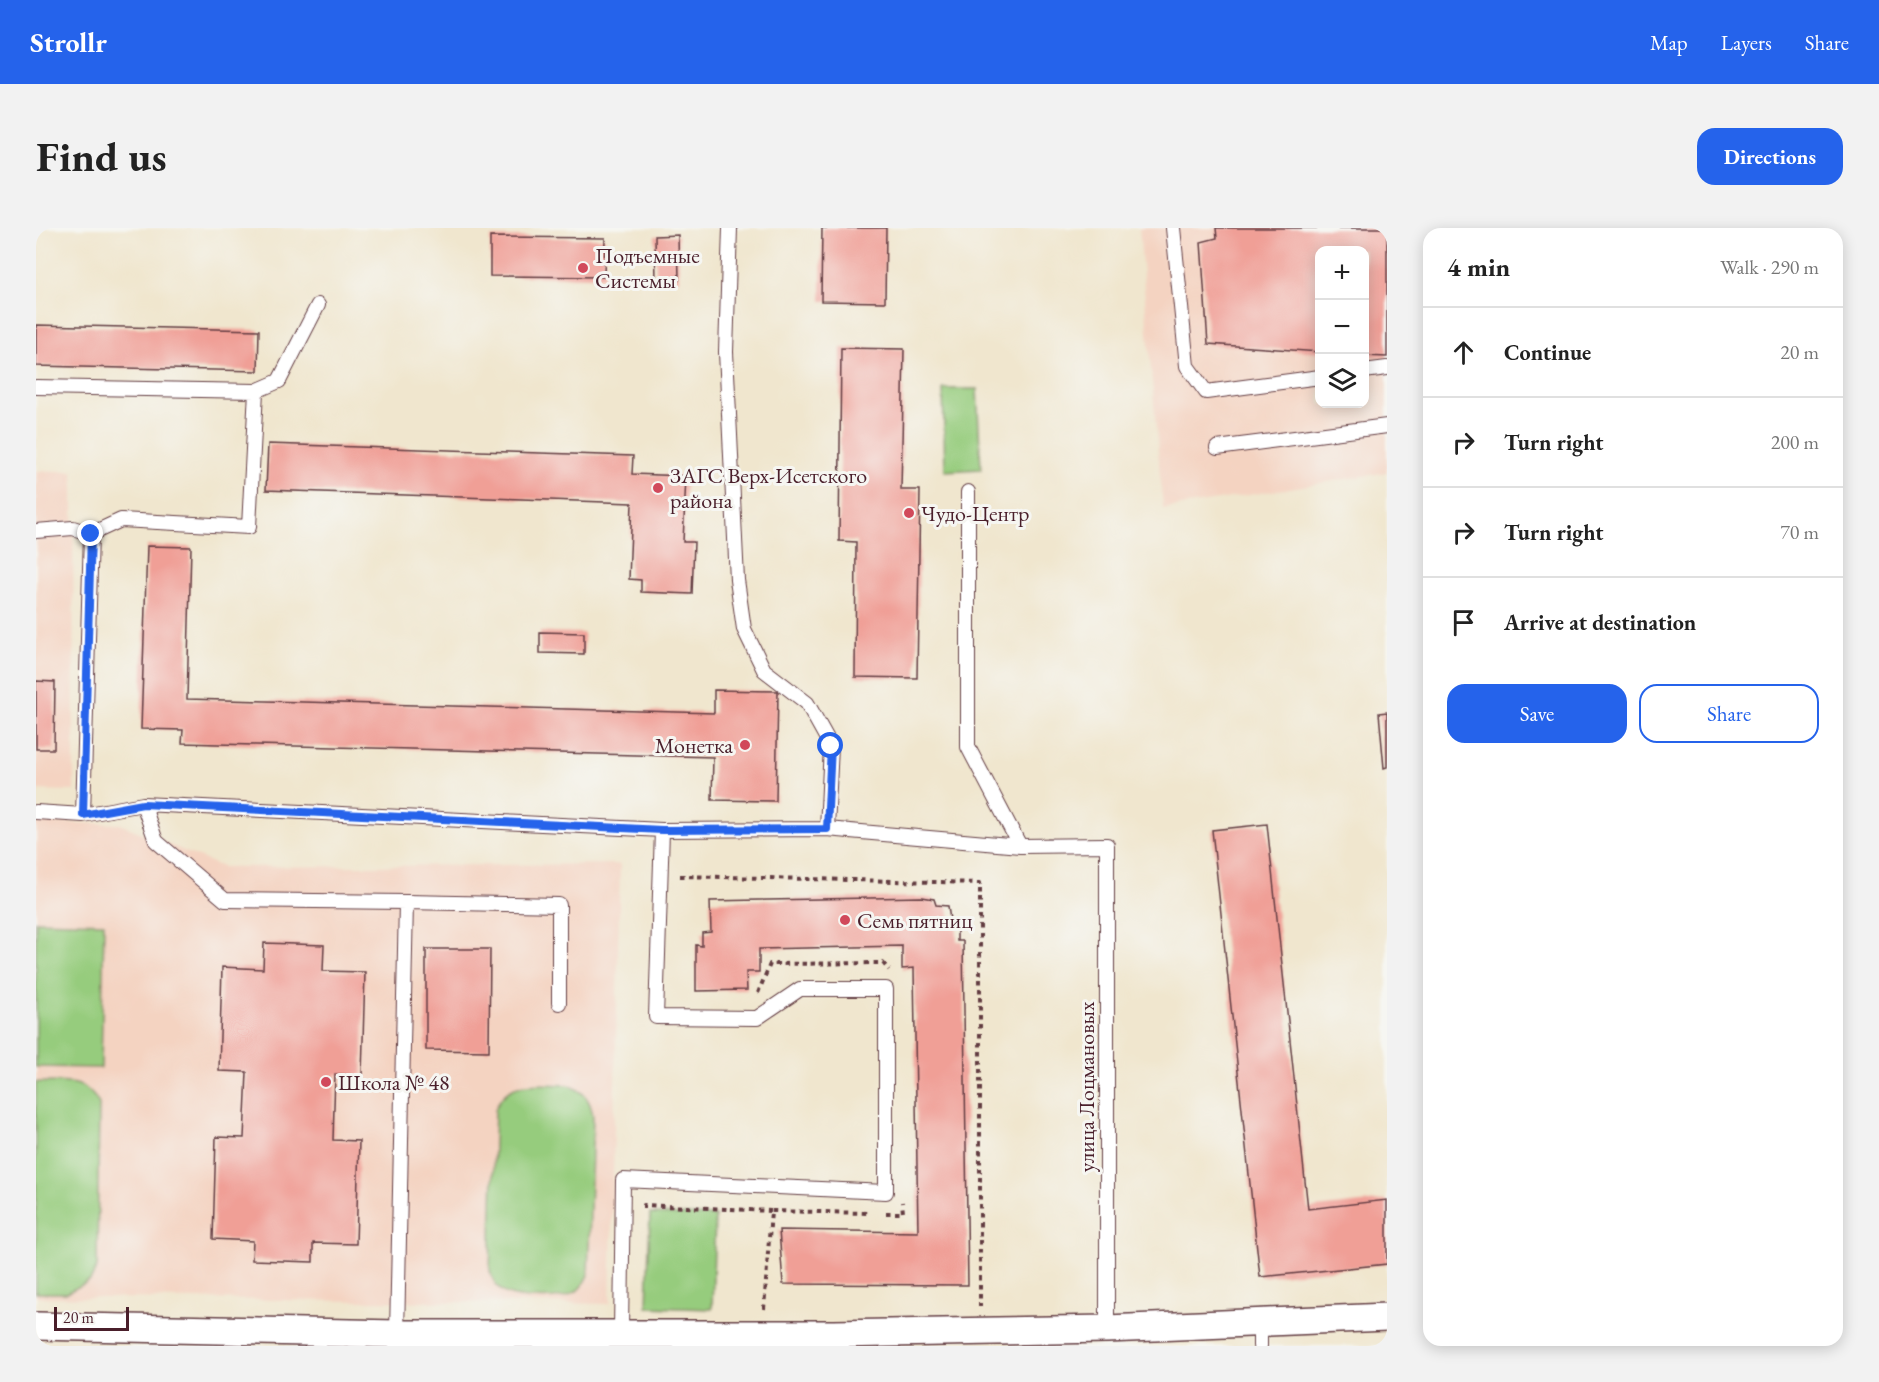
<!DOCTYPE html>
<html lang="en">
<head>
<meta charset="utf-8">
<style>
  :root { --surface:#fff; --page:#f2f2f2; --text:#222; --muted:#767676; --line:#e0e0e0; --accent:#2563eb }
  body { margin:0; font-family:"EB Garamond",serif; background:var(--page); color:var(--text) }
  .controls { position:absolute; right:18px; top:18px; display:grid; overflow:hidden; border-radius:12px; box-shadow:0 3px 15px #0003 }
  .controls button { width:54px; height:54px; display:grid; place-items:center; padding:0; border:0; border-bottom:2px solid var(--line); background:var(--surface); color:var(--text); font:30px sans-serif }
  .scale { position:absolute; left:18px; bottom:15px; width:75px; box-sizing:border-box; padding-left:6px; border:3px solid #4a1f2b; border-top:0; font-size:16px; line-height:21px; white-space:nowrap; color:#4a1f2b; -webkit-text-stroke:4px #f6f6f2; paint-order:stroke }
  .stop { position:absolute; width:18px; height:18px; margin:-14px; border:4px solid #2563eb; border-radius:50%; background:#fff }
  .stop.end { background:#2563eb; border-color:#fff; box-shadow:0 2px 6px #0008 }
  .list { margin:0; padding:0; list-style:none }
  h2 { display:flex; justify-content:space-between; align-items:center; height:78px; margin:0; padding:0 24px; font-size:26px }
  h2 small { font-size:20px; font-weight:400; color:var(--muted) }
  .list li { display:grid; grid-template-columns:39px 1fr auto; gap:18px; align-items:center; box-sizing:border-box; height:90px; padding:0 24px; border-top:2px solid var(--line) }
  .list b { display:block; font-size:22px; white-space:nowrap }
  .list em { font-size:20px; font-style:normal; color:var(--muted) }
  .actions { display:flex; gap:12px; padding:18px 24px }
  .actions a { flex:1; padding:14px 0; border:2px solid var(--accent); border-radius:18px; text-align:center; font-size:21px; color:var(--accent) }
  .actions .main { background:var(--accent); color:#fff }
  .icon { flex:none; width:33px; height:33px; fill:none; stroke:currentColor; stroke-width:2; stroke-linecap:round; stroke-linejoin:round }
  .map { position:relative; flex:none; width:1351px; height:1118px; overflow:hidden; border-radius:18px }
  header { display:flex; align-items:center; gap:36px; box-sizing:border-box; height:84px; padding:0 30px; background:var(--accent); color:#fff }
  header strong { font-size:28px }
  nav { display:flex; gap:33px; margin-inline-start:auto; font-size:21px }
  .intro { display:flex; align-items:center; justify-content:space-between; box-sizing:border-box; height:144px; padding:0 36px }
  h1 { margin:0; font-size:42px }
  .button { padding:15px 27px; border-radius:18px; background:var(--accent); color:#fff; font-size:21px; font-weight:700 }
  main { display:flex; gap:36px; padding:0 36px }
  aside { flex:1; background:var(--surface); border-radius:18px; box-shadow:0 3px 15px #0003 }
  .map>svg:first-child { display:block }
</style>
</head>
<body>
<header>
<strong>Strollr</strong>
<nav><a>Map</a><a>Layers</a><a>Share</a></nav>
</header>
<div class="intro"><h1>Find us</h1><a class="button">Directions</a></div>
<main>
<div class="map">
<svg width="1351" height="1118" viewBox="0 0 1351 1118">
  <rect width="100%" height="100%" fill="#f6f6f2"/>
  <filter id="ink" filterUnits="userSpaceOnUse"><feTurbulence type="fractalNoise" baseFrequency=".0167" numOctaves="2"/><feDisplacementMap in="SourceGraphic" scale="12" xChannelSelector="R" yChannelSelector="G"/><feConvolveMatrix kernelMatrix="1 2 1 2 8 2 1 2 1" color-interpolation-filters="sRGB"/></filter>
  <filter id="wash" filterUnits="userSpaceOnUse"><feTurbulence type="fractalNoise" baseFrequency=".008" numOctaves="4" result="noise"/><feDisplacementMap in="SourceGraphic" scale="24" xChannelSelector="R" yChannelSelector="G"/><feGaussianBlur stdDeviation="1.35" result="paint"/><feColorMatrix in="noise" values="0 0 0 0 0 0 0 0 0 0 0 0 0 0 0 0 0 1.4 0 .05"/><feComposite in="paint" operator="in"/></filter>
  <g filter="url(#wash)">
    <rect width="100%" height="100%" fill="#f0e6ce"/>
    <path fill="#f4d3c1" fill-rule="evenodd" d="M1103 0H1351V244L1127 281ZM1284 22H1328V176H1284Z
      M0 243H37L38 563 0 562Z
      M0 594 84 596 186 639 584 636 574 1076 0 1069Z"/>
    <path fill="#96cc7d" stroke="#707654" stroke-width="1.5" d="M907 161H941L945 241 909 243Z
      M0 693 68 695 65 840 0 839Z
      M0 854C28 856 48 848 63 876L61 1039 54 1053 30 1065H0Z
      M532 857C548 863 555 872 557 889L552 1047C549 1054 545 1061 538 1065 526 1073 477 1072 466 1063 459 1058 456 1050 454 1043L459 882C471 849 503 857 532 857Z
      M614 986 679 988 676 1081 611 1079Z"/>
    <g id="blocks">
      <path fill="#f09f96" d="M786 0H850L849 74 785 73Z
        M1180 0H1351V129L1328 128V22H1284V124L1172 116 1165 14 1181 10Z
        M642 7 643 52H620L619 8Z
        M454 9 569 10 568 49 454 48Z
        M0 97 223 102 222 143 0 138Z
        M805 120 868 121 865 262H884L881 450 819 449 820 314 803 313Z
        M232 216 597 228 596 246 650 248 647 314H658L656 366 605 364V352L593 351 596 275 230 262Z
        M111 318 155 319 151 471 678 485V462L742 463 740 573 676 572 677 529 146 515 147 502 105 501Z
        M504 404 548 405V426L504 425Z
        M0 453 19 454 18 521H0Z
        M1351 484V539L1348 540 1343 485Z
        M1231 596 1272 981 1351 972V1036L1224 1049 1176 602Z
        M886 669 898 671 900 677 912 678 914 692 921 693V713H927L932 1057 747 1056 743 1002 882 1004 878 740 866 741V718L723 721V744H710L711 762 660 763V717L666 718V705L675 704 674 673Z
        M228 715 288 717 287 743 329 744 326 847 299 846 297 912 323 913 320 1016 277 1015V1034L216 1032 217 1013 177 1011 180 909 208 910 211 844 183 843 186 739 227 741Z
        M390 721H454L453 823 390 822Z"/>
    </g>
  </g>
  <g filter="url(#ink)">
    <use href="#blocks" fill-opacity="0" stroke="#633d43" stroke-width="1.5"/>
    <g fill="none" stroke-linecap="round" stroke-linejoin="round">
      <defs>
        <path id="service" d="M694 0 690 124 701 352 708 401 728 442 771 475 795 518 791 601
          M1137 0 1151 138 1170 164 1284 149
          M1328 143 1351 140
          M0 159 220 163
          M1181 220 1351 198
          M932 264V519L984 618
          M0 303 37 300 55 306
          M107 576 626 602 791 601 984 618 1071 617V1101
          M0 584 47 587 55 306 85 292 213 299 220 163 243 153 282 77
          M47 587 107 576 120 613 189 672 370 674 361 1106
          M370 674 523 677V775
          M585 1104 587 952 850 964V761H764L721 790 620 789 626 602
          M1224 1118V1095"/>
        <path id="minor" d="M0 1098 361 1106H798L1071 1101 1351 1089"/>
      </defs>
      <use href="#service" stroke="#633d43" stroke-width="16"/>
      <use href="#minor" stroke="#633d43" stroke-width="30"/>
      <path stroke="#633d43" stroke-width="4" stroke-dasharray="4.5 4.5" stroke-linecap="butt" d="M644 648 944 655V1079
        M722 765 734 736 847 735 853 742
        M608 980V977L735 983
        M850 985H867L866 974
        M728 1081 735 983 833 985"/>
      <use href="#service" stroke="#fff" stroke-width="14"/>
      <use href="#minor" stroke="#fff" stroke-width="27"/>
    </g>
  </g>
  <g fill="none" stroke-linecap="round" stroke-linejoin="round" filter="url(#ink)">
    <path stroke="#2563eb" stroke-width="8" d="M55 306 47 587 107 576 626 602 791 601 795 518"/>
  </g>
  <g fill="#d1495b" stroke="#f6f6f2" stroke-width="2">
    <circle cx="547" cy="40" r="6"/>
    <circle cx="622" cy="260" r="6"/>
    <circle cx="873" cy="285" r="6"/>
    <circle cx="709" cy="517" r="6"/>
    <circle cx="809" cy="692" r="6"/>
    <circle cx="290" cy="854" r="6"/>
  </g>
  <g text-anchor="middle" stroke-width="6" stroke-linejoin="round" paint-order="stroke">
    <g font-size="22" fill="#4a1f2b" stroke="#f6f6f2" text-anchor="start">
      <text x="559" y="35">Подъемные<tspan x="559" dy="25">Системы</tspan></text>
      <text x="634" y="255">ЗАГС Верх-Исетского<tspan x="634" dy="25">района</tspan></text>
      <text x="885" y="293">Чудо-Центр</text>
      <text x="697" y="525" text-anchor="end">Монетка</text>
      <text x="821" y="700">Семь пятниц</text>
      <text x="302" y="862">Школа № 48</text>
    </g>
    <g font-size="22" fill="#4a1f2b" stroke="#f6f6f2">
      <text transform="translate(1050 859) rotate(-90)" y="8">улица Лоцмановых</text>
    </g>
  </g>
</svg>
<div class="controls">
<button>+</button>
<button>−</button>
<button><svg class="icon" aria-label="layers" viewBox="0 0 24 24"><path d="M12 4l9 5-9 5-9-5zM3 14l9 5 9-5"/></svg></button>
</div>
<div class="scale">20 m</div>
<div class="stop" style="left:795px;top:518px"></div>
<div class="stop end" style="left:55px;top:306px"></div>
</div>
<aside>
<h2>4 min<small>Walk · 290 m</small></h2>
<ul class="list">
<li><svg class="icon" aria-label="ahead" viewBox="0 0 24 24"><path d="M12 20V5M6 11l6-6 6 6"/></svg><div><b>Continue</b></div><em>20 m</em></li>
<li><svg class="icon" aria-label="right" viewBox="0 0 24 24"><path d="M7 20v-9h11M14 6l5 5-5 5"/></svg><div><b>Turn right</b></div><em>200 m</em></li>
<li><svg class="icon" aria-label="right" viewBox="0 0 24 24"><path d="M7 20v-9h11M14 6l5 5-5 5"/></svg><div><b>Turn right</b></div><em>70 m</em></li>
<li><svg class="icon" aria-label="arrive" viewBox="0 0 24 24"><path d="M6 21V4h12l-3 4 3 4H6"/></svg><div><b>Arrive at destination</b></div></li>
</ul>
<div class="actions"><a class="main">Save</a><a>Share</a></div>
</aside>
</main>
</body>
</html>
